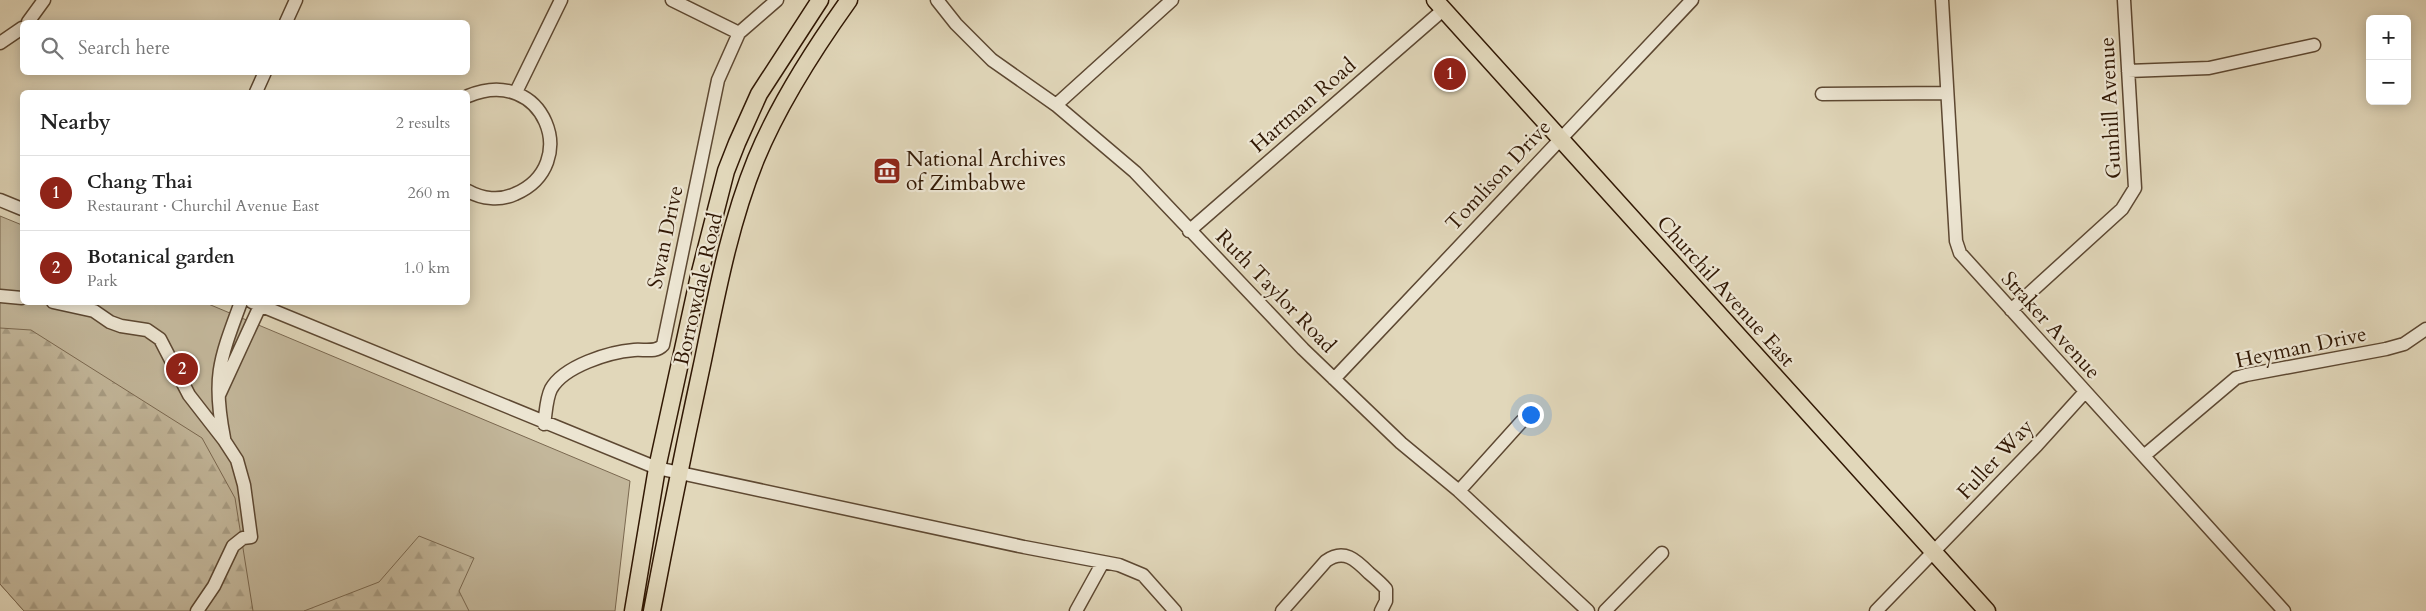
<!DOCTYPE html>
<html lang="en">
<head>
<meta charset="utf-8">
<style>
  :root { --surface:#fff; --page:#f2f2f2; --text:#222; --muted:#767676; --line:#e0e0e0; --accent:#8f2418 }
  body { margin:0; font-family:Cardo,serif; background:var(--page); color:var(--text) }
  .controls { position:absolute; right:15px; top:15px; display:grid; overflow:hidden; border-radius:8px; box-shadow:0 2px 12px #0003 }
  .controls button { width:45px; height:45px; display:grid; place-items:center; padding:0; border:0; border-bottom:1px solid var(--line); background:var(--surface); color:var(--text); font:25px sans-serif }
  .you { position:absolute; left:1530px; top:414px; width:18px; height:18px; margin:-12px; border:4px solid #fff; border-radius:50%; background:#1a73e8; box-shadow:0 0 0 8px #1a73e833 }
  .badge { display:grid; place-items:center; width:32px; height:32px; border-radius:50%; background:var(--accent); color:#fff; font-size:16px; font-weight:700 }
  .pin { position:absolute; translate:-50% -50%; border:2px solid #fff; box-shadow:0 1px 5px #0006 }
  .list { margin:0; padding:0; list-style:none }
  h2 { display:flex; justify-content:space-between; align-items:center; height:65px; margin:0; padding:0 20px; font-size:21px }
  h2 small { font-size:16px; font-weight:400; color:var(--muted) }
  .list li { display:grid; grid-template-columns:32px 1fr auto; gap:15px; align-items:center; box-sizing:border-box; height:75px; padding:0 20px; border-top:1px solid var(--line) }
  .list b { display:block; font-size:19px; white-space:nowrap }
  .list p { margin:0; font-size:16px; white-space:nowrap; color:var(--muted) }
  .list em { font-size:16px; font-style:normal; color:var(--muted) }
  .icon { flex:none; width:28px; height:28px; fill:none; stroke:currentColor; stroke-width:2; stroke-linecap:round; stroke-linejoin:round }
  .map { position:relative; flex:none; width:2426px; height:611px; overflow:hidden }
  .search { position:absolute; background:var(--surface); box-shadow:0 2px 12px #0003; left:20px; top:20px; width:450px; height:55px; display:flex; align-items:center; gap:12px; box-sizing:border-box; padding:0 18px; border-radius:8px; color:var(--muted); font-size:19px }
  .panel { position:absolute; background:var(--surface); box-shadow:0 2px 12px #0003; left:20px; top:90px; width:450px; height:215px; border-radius:8px }
  .map>svg:first-child { display:block }
</style>
</head>
<body>
<div class="map">
<svg width="2426" height="611" viewBox="0 0 2426 611">
  <defs>
    <pattern id="forest-firs" width="22" height="20" patternUnits="userSpaceOnUse" patternTransform="scale(1.25)"><rect width="22" height="20" fill="#c3b79b"/><path d="M5 1l3.5 6h-7zM16 11l3.5 6h-7z" fill="#a89d84"/></pattern>
  </defs>
  <rect width="100%" height="100%" fill="#e1d7ba"/>
  <filter id="stains"><feTurbulence type="fractalNoise" baseFrequency=".004" numOctaves="4"/><feColorMatrix values="0 0 0 0 .2 0 0 0 0 .09 0 0 0 0 .02 0 0 0 .5 -.17"/></filter>
  <radialGradient id="worn" r=".72"><stop offset=".6" stop-color="#630" stop-opacity="0"/><stop offset="1" stop-color="#630" stop-opacity=".3"/></radialGradient>
  <path fill="#c3b79b" stroke="#7a6850" d="M0 216 22 225V302L206 303 630 481 615 611H24L0 584Z"/>
  <path fill="url(#forest-firs)" stroke="#7a6850" d="M0 328 31 330 202 438 235 498 253 611H24L0 584Z
    M419 536 474 558 459 591 469 611H304L379 582Z"/>
  <g fill="none" stroke-linecap="round" stroke-linejoin="round">
    <defs>
      <path id="minor" d="M672 0 739 33
        M937 0 956 24 992 60 1056 105 1135 172 1303 349 1401 443 1459 491 1588 611
        M1942 0 1956 241 1960 253 2284 611
        M28 22 44 0
        M286 22 296 0
        M0 43 22 28
        M2128 71 2209 68 2314 45
        M256 92 265 72
        M516 92 561 0
        M1822 94 1947 93
        M468 96C544 64 583 165 515 194 500 201 482 199 468 191
        M1056 105 1172 0
        M0 200 22 209
        M1189 231 1443 10
        M0 296 22 298
        M53 302 94 311 110 322 121 326 147 330 160 339 189 395 224 440 237 460 244 485 251 537 243 538 233 546 214 586 197 611
        M252 302 657 468 1024 547 1119 565 1143 575 1175 611
        M2011 310 2122 209 2135 188 2124 0
        M1334 379 1692 0
        M219 395 260 306
        M544 424C546 413 546 399 551 389 564 366 609 352 634 350 644 349 656 353 663 345L718 80 739 33 777 0
        M224 438C212 377 220 359 241 302
        M2145 455 2236 378 2246 375 2386 349 2404 344 2426 329
        M1459 491 1522 421
        M1076 611 1103 562
        M1282 611 1326 561C1344 548 1356 560 1369 573 1375 578 1381 583 1386 589V601L1381 611
        M1605 611 1662 553
        M1876 611 2037 445 2084 393"/>
      <path id="major" d="M1435 0 1987 611
        M633 611 657 468 699 276 726 171 737 143 759 94 820 0
        M652 611C668 527 685 443 703 360 717 292 730 223 756 159 779 103 814 49 849 0"/>
    </defs>
    <use href="#minor" stroke="#5d4832" stroke-width="15"/>
    <use href="#major" stroke="#311804" stroke-width="19"/>
    <use href="#minor" stroke="#ece5d2" stroke-width="12"/>
    <use href="#major" stroke="#e1d7ba" stroke-width="16"/>
  </g>
  <defs>
    <symbol id="museum-square" viewBox="-11 -11 22 22"><rect x="-9" y="-9" width="18" height="18" rx="4" fill="#8f2418" stroke="#ece5d2"/><path d="M0-6L6-3V-2H-6V-3ZM-5-1h2V3h-2ZM-1-1h2V3h-2ZM3-1h2V3H3ZM-6 4H6V6H-6Z" fill="#fff"/></symbol>
  </defs>
  <g fill-rule="evenodd">
    <use href="#museum-square" x="871" y="155" width="32" height="32"/>
  </g>
  <g text-anchor="middle" stroke-width="4.5" stroke-linejoin="round" paint-order="stroke">
    <g font-size="21" fill="#311804" stroke="#ece5d2">
      <text transform="translate(1303 105) rotate(-41)" y="7">Hartman Road</text>
      <text transform="translate(2110 108) rotate(-93)" y="7">Gunhill Avenue</text>
      <text transform="translate(1498 175) rotate(-47)" y="7">Tomlison Drive</text>
      <text transform="translate(665 237) rotate(-78)" y="7">Swan Drive</text>
      <text transform="translate(698 289) rotate(-77)" y="7">Borrowdale Road</text>
      <text transform="translate(1276 291) rotate(46)" y="7">Ruth Taylor Road</text>
      <text transform="translate(1726 291) rotate(48)" y="7">Churchil Avenue East</text>
      <text transform="translate(2051 325) rotate(48)" y="7">Straker Avenue</text>
      <text transform="translate(2301 347) rotate(-12)" y="7">Heyman Drive</text>
      <text transform="translate(1995 459) rotate(-47)" y="7">Fuller Way</text>
    </g>
    <g font-size="21" fill="#311804" stroke="#ece5d2" text-anchor="start">
      <text x="906" y="166">National Archives<tspan x="906" dy="24">of Zimbabwe</tspan></text>
    </g>
  </g>
  <rect width="100%" height="100%" filter="url(#stains)"/>
  <rect width="100%" height="100%" fill="url(#worn)"/>
</svg>
<div class="controls">
<button>+</button>
<button>−</button>
</div>
<div class="you"></div>
<div class="pin badge" style="left:1450px;top:74px">1</div>
<div class="pin badge" style="left:182px;top:369px">2</div>
<div class="search"><svg class="icon" aria-label="search" viewBox="0 0 24 24"><circle cx="10" cy="10" r="6"/><path d="M15 15l6 6"/></svg>Search here</div>
<section class="panel">
<h2>Nearby<small>2 results</small></h2>
<ul class="list">
<li><span class="badge">1</span><div><b>Chang Thai</b><p>Restaurant · Churchil Avenue East</p></div><em>260 m</em></li>
<li><span class="badge">2</span><div><b>Botanical garden</b><p>Park</p></div><em>1.0 km</em></li>
</ul>
</section>
</div>
</body>
</html>
